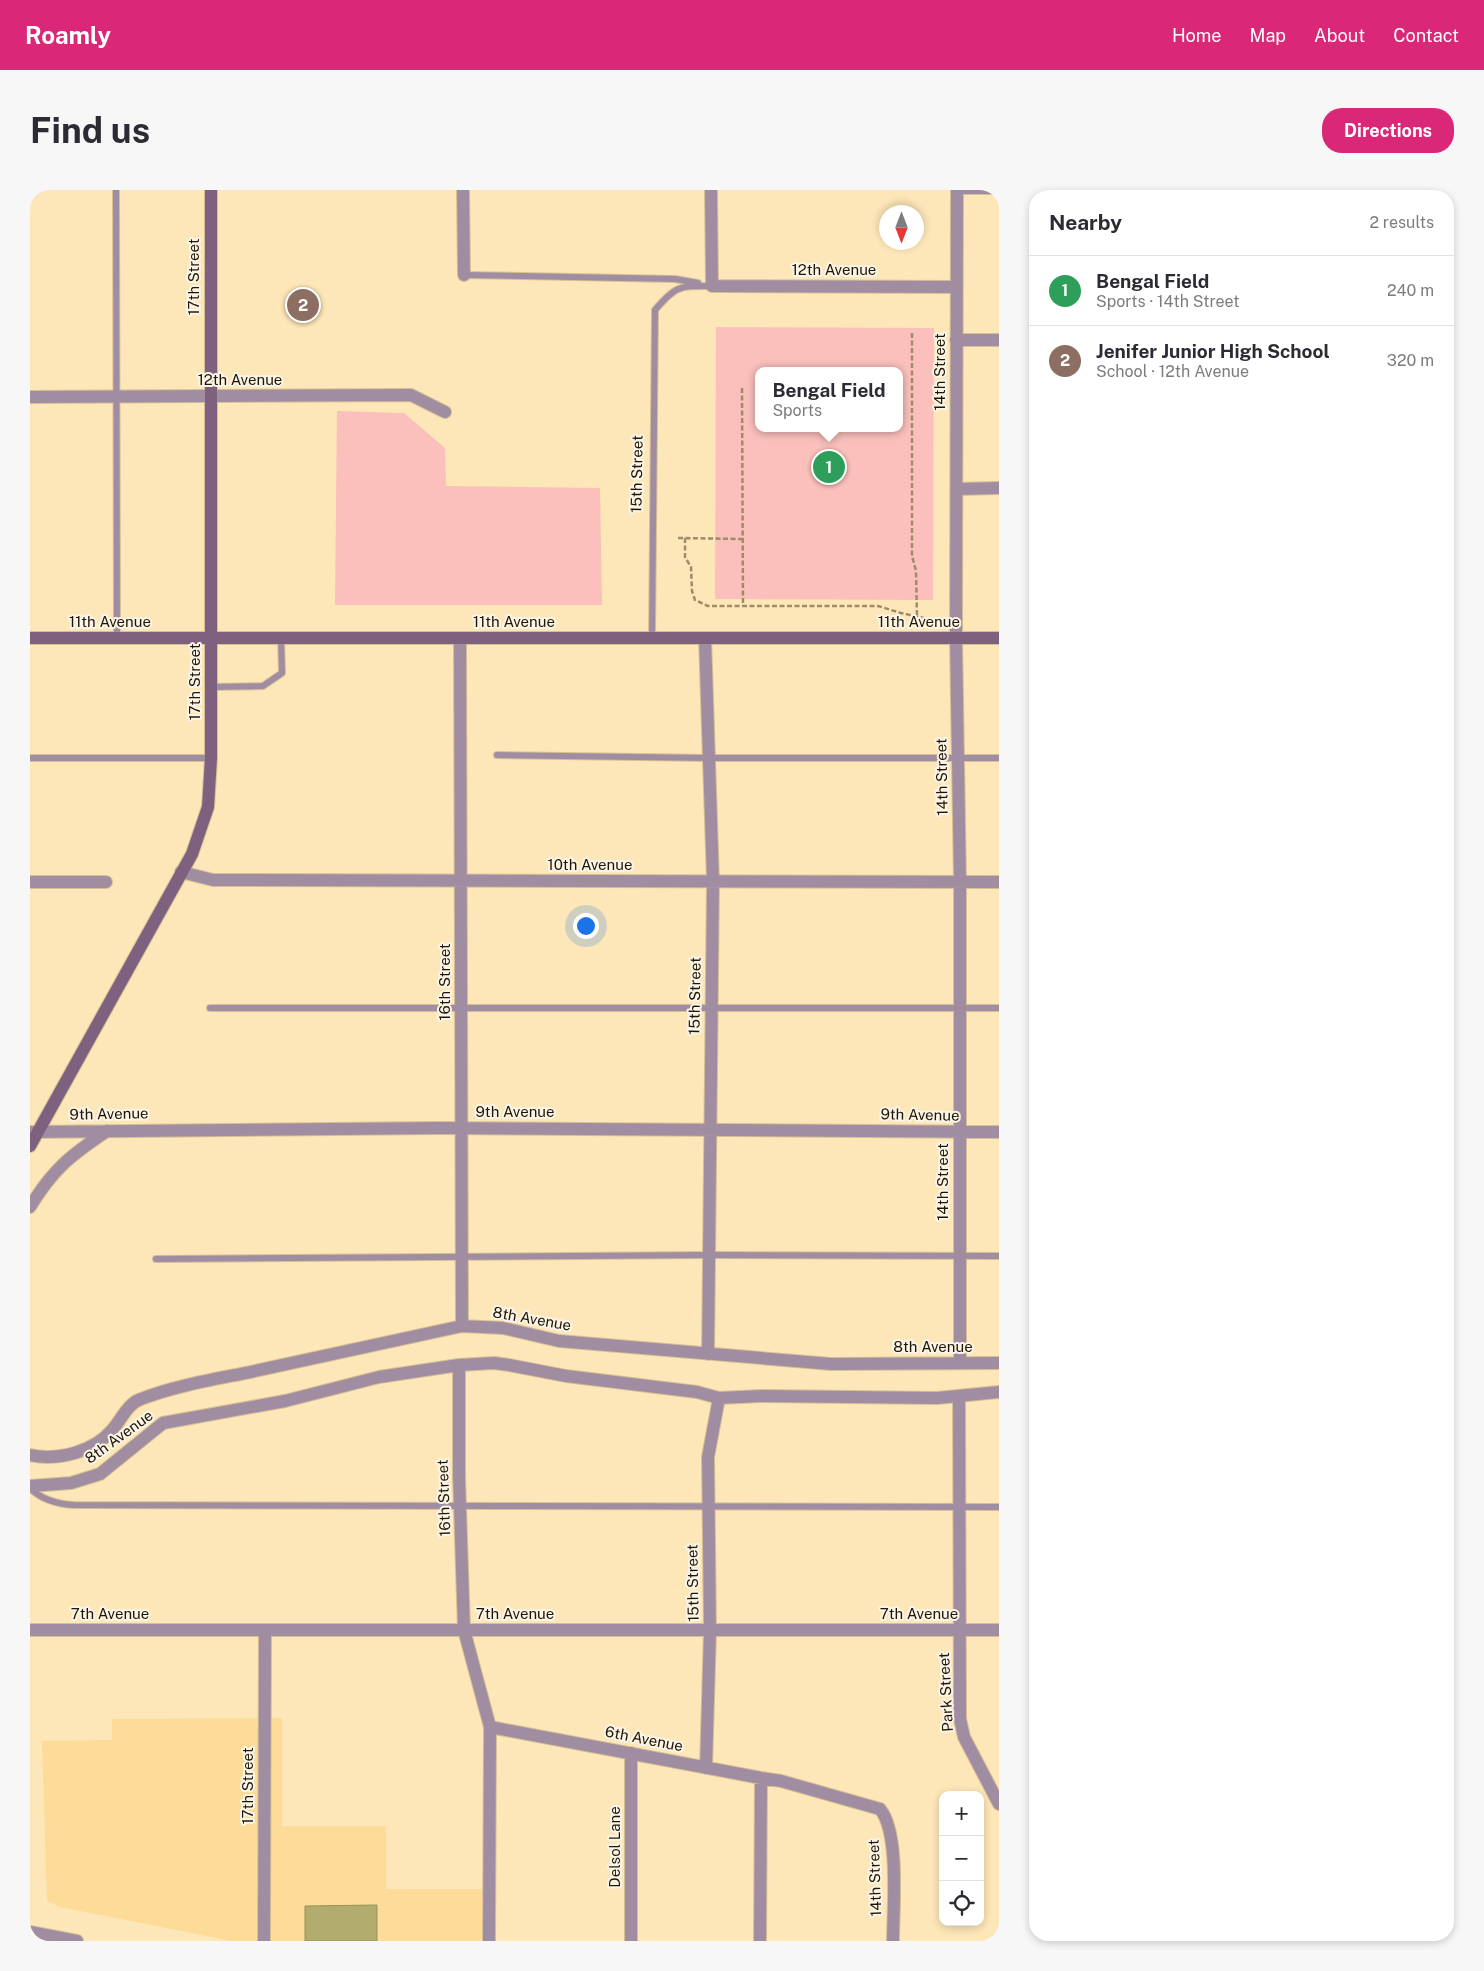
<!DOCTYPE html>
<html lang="en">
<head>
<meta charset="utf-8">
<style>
  :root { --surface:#fff; --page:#f7f7f7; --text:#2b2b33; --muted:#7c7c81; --line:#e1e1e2; --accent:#db2777 }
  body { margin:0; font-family:"Public Sans",sans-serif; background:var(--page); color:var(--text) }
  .controls { position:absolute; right:15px; bottom:15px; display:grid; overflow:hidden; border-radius:10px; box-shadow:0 2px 8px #0003 }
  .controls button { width:45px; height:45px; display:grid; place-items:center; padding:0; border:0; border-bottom:1px solid var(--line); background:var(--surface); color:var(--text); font:25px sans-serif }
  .compass { position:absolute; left:849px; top:15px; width:45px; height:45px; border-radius:50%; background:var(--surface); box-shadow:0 2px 8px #0003; rotate:180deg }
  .you { position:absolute; left:555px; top:735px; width:18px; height:18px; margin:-12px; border:4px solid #fff; border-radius:50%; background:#1a73e8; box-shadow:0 0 0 8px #1a73e833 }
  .badge { display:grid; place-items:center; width:32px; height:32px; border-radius:50%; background:var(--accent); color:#fff; font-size:16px; font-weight:700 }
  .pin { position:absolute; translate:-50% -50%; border:2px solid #fff; box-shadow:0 1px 5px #0006 }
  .popup { position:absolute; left:725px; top:177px; width:148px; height:65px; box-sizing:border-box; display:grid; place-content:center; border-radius:10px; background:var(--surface); filter:drop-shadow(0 1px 4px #0005); font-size:16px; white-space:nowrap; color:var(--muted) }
  .popup b { font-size:19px; color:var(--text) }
  .popup::after { content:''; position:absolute; left:50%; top:100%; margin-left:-10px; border:10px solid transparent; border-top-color:var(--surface) }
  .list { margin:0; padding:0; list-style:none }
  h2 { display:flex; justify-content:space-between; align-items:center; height:65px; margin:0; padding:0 20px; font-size:21px }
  h2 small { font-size:16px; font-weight:400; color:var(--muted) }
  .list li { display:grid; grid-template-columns:32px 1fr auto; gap:15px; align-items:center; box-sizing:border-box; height:70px; padding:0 20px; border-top:1px solid var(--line) }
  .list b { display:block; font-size:19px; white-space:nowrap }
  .list p { margin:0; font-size:16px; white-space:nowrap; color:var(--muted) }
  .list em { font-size:16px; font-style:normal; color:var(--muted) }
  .icon { flex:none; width:28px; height:28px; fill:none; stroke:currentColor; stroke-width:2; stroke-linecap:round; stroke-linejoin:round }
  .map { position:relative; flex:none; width:969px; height:1751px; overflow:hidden; border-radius:20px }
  header { display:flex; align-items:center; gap:30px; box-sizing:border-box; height:70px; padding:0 25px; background:var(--accent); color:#fff }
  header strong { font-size:24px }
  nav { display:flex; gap:28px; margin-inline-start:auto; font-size:18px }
  .intro { display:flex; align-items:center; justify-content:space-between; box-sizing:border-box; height:120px; padding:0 30px }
  h1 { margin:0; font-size:35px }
  .button { padding:12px 22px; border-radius:20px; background:var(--accent); color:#fff; font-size:18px; font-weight:700 }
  main { display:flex; gap:30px; padding:0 30px }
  aside { flex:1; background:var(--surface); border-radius:20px; box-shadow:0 2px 8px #0003 }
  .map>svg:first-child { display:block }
</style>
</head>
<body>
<header>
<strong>Roamly</strong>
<nav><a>Home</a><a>Map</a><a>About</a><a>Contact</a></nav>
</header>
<div class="intro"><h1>Find us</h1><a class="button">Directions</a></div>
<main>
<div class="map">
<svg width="969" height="1751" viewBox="0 0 969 1751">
  <rect width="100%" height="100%" fill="#fde6b7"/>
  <path fill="#fddb98" d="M252 1528V1636H356V1699H458V1751H202L30 1717 17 1711 12 1551 82 1550V1529Z"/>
  <path fill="#fbc0bb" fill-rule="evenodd" d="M686 137 904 138 903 410 685 409ZM729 181H869V238H729Z
    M307 221 374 223 415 258 416 296 570 298 572 415H305Z"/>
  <path fill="#b2ad6f" stroke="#989355" d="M347 1715V1751H275V1716Z"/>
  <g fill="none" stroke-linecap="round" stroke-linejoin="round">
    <defs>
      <path id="service" d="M86 0 87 448
        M927 1H969
        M434 85 645 89 668 93
        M622 448 625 120C646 95 650 96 682 96
        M181 497 233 496 252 483 251 448
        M467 565 679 568H969
        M0 568H181
        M180 818H969
        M126 1069 679 1065 969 1066
        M0 1298C12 1310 27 1314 44 1315L969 1317"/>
      <path id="minor" d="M433 0 434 85
        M681 0 682 96 926 97
        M926 150H969
        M0 207 381 205 415 222
        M927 299 969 298
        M430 448 432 1136
        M675 448 683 691 678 1164
        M926 448 930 692V1173
        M151 682 183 690 969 692
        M0 692H76
        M0 942 409 938 969 942
        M0 1017C23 979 41 965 77 941
        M429 1175V1286L434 1440 460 1537 459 1751
        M929 1206 930 1529 934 1547 969 1614
        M0 1265C28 1271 64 1262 83 1239 91 1230 98 1213 111 1209 147 1195 187 1189 225 1181 294 1166 363 1151 432 1136L473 1138 529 1151 801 1174 969 1173
        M0 1296 41 1293 70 1284 133 1233 255 1211 349 1187 429 1175 464 1173 479 1175 536 1186 667 1202 689 1208 731 1206 907 1208 969 1202
        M0 1440H969
        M460 1537 731 1588 751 1591 850 1619C870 1643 863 1718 863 1751
        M601 1563V1751
        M676 1578 680 1441 678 1267 689 1208
        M234 1751 235 1440
        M730 1751 731 1588"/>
      <path id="tertiary" d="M926 448 927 0
        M0 1742 47 1751"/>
      <path id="secondary" d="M0 448H969
        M0 956 162 664 178 617 181 568V0"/>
    </defs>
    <use href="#service" stroke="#d5c096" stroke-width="8"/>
    <use href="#minor" stroke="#d5c096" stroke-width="14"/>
    <use href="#tertiary" stroke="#d5c096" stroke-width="14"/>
    <use href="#secondary" stroke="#d5c096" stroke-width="14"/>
    <path stroke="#9e8c69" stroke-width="2.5" stroke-dasharray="5 2.5" stroke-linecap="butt" d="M882 143V366L886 381 887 427
      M712 198 713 416
      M648 348 713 349
      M655 348V367L661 377 662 401 665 410 678 416H848L871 423 912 432"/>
    <use href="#service" stroke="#a08da1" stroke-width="6"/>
    <use href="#minor" stroke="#a08da1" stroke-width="12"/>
    <use href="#tertiary" stroke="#a08da1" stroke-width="12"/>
    <use href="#secondary" stroke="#7d617e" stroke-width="12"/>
  </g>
  <g text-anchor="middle" stroke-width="4" stroke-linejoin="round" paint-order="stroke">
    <g font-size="15" fill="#201500" stroke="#fbf5e9">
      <text x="804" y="85">12th Avenue</text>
      <text transform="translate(164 87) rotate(-90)" y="5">17th Street</text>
      <text transform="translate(910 182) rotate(-90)" y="5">14th Street</text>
      <text x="210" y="195">12th Avenue</text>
      <text transform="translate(607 284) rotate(-89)" y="5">15th Street</text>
      <text x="80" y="437">11th Avenue</text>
      <text x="484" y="437">11th Avenue</text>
      <text x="889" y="437">11th Avenue</text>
      <text transform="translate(165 492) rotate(-90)" y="5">17th Street</text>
      <text transform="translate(912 587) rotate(-91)" y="5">14th Street</text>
      <text x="560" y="680">10th Avenue</text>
      <text transform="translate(415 792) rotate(-90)" y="5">16th Street</text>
      <text transform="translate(665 806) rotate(-89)" y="5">15th Street</text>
      <text x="485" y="927">9th Avenue</text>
      <text transform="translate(79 924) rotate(-1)" y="5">9th Avenue</text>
      <text transform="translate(890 925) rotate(1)" y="5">9th Avenue</text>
      <text transform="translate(913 992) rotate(-90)" y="5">14th Street</text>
      <text transform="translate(502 1129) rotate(10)" y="5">8th Avenue</text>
      <text x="903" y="1162">8th Avenue</text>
      <text transform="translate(89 1247) rotate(-36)" y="5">8th Avenue</text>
      <text transform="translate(414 1308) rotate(-92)" y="5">16th Street</text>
      <text transform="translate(663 1393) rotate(-91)" y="5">15th Street</text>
      <text x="80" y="1429">7th Avenue</text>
      <text x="485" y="1429">7th Avenue</text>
      <text x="889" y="1429">7th Avenue</text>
      <text transform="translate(916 1502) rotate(-93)" y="5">Park Street</text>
      <text transform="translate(614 1549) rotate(11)" y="5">6th Avenue</text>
      <text transform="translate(218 1596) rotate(-90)" y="5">17th Street</text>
      <text transform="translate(585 1657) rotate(-90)" y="5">Delsol Lane</text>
      <text transform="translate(845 1688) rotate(-92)" y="5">14th Street</text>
    </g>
  </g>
</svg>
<div class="controls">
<button>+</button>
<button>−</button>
<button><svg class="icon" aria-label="locate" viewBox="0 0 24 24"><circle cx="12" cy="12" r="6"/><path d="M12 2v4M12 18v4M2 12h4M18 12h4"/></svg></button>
</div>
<svg class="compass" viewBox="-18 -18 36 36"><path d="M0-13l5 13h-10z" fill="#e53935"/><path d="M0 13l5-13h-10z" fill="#7c7c81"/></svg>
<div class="you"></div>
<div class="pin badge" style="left:799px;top:277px;background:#2e9e5b">1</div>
<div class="popup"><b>Bengal Field</b>Sports</div>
<div class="pin badge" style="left:273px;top:115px;background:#8d6e63">2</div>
</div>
<aside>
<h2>Nearby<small>2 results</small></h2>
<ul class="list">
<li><span class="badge" style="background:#2e9e5b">1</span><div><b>Bengal Field</b><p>Sports · 14th Street</p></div><em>240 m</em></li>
<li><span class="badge" style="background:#8d6e63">2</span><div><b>Jenifer Junior High School</b><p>School · 12th Avenue</p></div><em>320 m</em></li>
</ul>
</aside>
</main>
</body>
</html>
